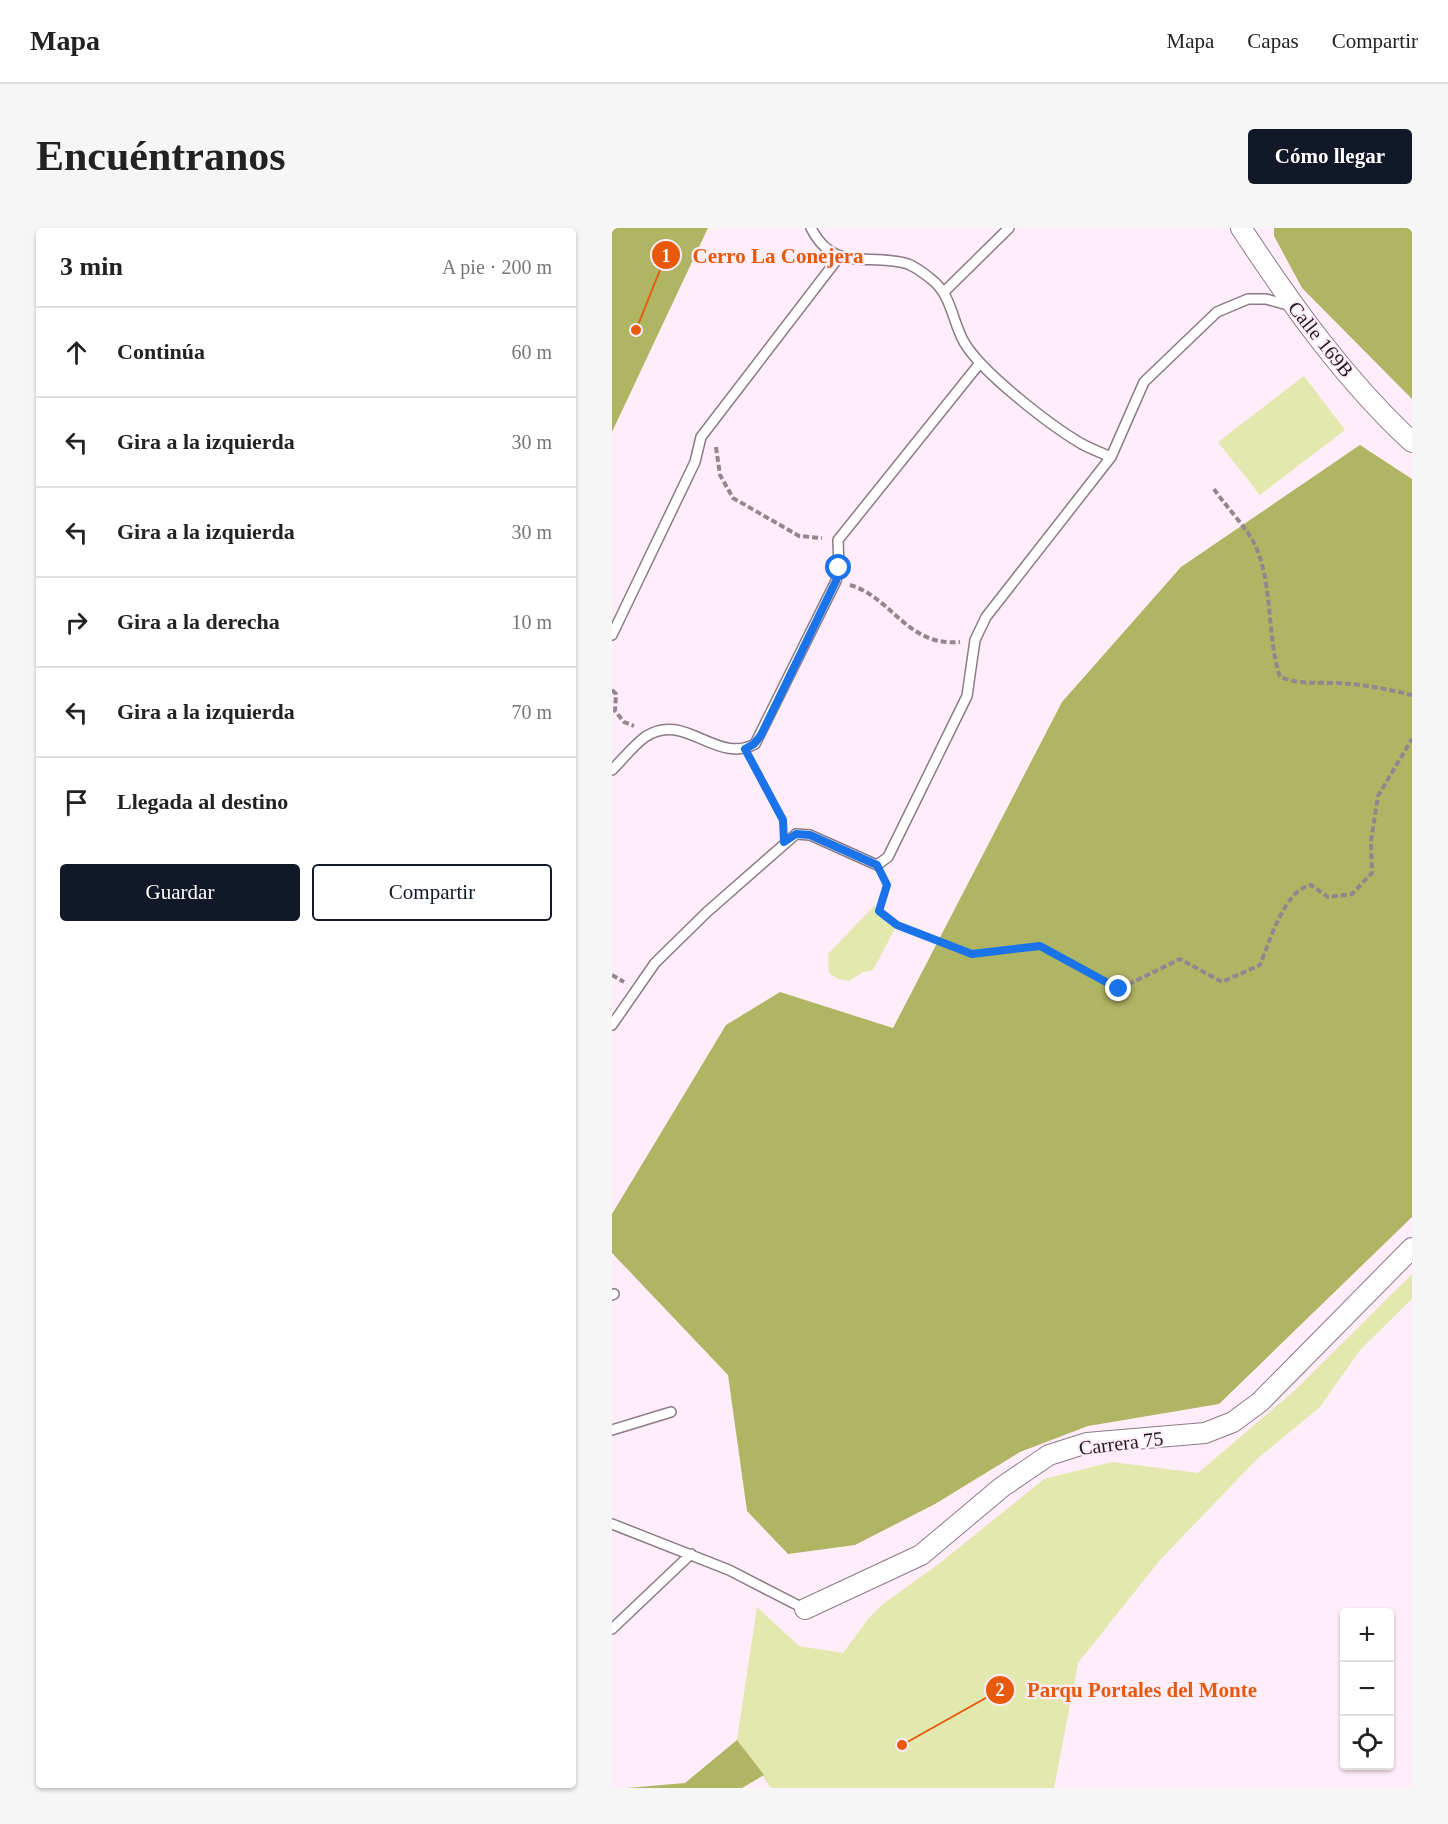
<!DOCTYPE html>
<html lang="es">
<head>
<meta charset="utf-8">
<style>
  :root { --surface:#fff; --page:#f6f6f6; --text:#222; --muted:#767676; --line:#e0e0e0; --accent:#111827 }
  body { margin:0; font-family:"Times New Roman",serif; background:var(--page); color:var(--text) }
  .controls { position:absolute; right:18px; bottom:18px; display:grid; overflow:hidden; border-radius:6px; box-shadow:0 2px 4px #0004 }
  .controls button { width:54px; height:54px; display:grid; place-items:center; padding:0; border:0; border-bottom:2px solid var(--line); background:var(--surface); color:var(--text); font:30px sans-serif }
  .stop { position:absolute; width:18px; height:18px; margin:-14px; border:4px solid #1a73e8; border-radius:50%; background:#fff }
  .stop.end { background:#1a73e8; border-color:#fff; box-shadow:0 2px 6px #0008 }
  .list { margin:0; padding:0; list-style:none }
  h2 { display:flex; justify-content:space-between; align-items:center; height:78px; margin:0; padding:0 24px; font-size:26px }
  h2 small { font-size:20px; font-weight:400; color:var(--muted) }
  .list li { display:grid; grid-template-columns:39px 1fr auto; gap:18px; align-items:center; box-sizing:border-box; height:90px; padding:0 24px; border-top:2px solid var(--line) }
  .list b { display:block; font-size:22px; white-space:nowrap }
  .list em { font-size:20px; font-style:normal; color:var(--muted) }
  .actions { display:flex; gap:12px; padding:18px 24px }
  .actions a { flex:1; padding:14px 0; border:2px solid var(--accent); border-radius:6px; text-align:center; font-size:21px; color:var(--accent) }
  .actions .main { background:var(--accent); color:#fff }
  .icon { flex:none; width:33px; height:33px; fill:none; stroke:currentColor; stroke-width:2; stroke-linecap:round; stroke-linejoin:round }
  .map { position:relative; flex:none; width:800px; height:1560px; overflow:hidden; border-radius:6px }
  header { display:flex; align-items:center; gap:36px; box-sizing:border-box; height:84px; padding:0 30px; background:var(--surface); border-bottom:2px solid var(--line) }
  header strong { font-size:28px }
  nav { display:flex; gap:33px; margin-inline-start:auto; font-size:21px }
  .intro { display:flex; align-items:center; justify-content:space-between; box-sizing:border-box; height:144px; padding:0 36px }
  h1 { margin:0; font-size:42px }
  .button { padding:15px 27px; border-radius:6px; background:var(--accent); color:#fff; font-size:21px; font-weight:700 }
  main { display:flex; gap:36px; padding:0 36px }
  aside { flex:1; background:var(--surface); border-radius:6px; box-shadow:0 2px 4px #0004 }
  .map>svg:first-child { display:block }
</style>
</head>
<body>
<header>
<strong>Mapa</strong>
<nav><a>Mapa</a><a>Capas</a><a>Compartir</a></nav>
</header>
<div class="intro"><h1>Encuéntranos</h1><a class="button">Cómo llegar</a></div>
<main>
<aside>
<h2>3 min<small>A pie · 200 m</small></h2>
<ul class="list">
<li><svg class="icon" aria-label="ahead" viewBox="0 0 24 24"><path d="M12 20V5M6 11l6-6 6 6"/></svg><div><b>Continúa</b></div><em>60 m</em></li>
<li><svg class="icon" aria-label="left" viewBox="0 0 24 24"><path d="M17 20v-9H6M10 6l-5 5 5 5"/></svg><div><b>Gira a la izquierda</b></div><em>30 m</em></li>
<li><svg class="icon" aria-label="left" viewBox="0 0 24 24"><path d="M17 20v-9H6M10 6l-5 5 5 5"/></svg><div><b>Gira a la izquierda</b></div><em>30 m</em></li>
<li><svg class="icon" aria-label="right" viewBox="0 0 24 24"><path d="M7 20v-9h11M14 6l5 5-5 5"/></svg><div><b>Gira a la derecha</b></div><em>10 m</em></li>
<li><svg class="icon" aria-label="left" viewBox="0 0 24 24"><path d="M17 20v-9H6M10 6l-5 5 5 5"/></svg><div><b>Gira a la izquierda</b></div><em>70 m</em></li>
<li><svg class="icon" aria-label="arrive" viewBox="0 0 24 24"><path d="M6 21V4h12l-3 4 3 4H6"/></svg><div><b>Llegada al destino</b></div></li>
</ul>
<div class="actions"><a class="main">Guardar</a><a>Compartir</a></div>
</aside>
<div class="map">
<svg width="800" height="1560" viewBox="0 0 800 1560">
  <rect width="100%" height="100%" fill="#ffedfa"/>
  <path fill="#e2e8ae" d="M692 148 733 202 648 267 606 214Z
    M262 678 285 697 261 742 251 744 237 753 226 751 217 745 216 726Z
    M800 1046V1071L748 1122 708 1179 645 1231 548 1332 466 1435 442 1560H159L125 1512 145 1379 187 1418 231 1425 256 1391 271 1376 328 1335 432 1251 500 1234 586 1245 682 1163Z"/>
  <path fill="#afb563" d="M0 0H96L0 204Z
    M662 0H800V171L690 60 662 8Z
    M748 217 800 251V989L607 1176 476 1198 408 1224 323 1276 243 1317 176 1326 135 1283 116 1147 0 1025V986L114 797 168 764 281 800 450 474 569 339Z
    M125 1512 152 1547 130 1560H15L73 1555Z"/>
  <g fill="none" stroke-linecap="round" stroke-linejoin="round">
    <defs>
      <path id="service" d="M199 0C222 46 257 24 296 36 303 39 313 46 319 51 340 67 340 93 352 114 369 144 439 198 470 216 479 221 490 225 499 229
        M333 63 397 0
        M0 407 83 234 89 209 227 29
        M0 542C10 532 21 518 33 509 72 482 104 537 143 516L224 353 227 340 226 312 368 135
        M0 797 43 735 95 684 184 606 198 607 265 637 276 629 355 468 363 412 374 389 499 229 532 154 557 130 605 84 636 71H654L679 78
        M0 1067 2 1066
        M0 1202 59 1184
        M0 1296 117 1342 193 1381
        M0 1401 79 1326"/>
      <path id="minor" d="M629 0C679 76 733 152 800 214
        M193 1381 309 1327 390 1259 437 1227 475 1215 593 1205 621 1194 648 1174 800 1020"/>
    </defs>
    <use href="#service" stroke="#8b7b87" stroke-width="12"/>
    <use href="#minor" stroke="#8b7b87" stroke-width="22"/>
    <path stroke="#92868f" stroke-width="4" stroke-dasharray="6 3" stroke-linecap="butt" d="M104 219 108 247 121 270 187 308 210 310
      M602 261C612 276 637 303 643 317 662 359 654 406 668 449 690 457 702 454 724 455 750 456 775 461 800 467
      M238 357C280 369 295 419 348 414
      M0 462 4 466 3 483 12 494 22 498
      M139 532 171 595
      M272 651 275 657 267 683 285 697 360 726 428 718 507 761 568 731 610 754 648 737C658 713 672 662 699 657L716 669 740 666 760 645 759 613 766 568 800 511
      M0 747 12 754"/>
    <use href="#service" stroke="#fff" stroke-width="9"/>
    <use href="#minor" stroke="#fff" stroke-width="20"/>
  </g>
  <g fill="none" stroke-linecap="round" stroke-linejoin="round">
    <path stroke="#1a73e8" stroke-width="8" d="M227 340 224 353 149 507 142 516 133 521 171 592 172 614 184 606 198 607 265 637 275 657 267 683 285 697 360 726 428 718 507 761"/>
  </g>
  <g text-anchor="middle" stroke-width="4.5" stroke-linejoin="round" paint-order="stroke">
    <g font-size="20" fill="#201a1f" stroke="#ffedfa">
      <text transform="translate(709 111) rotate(51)" y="7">Calle 169B</text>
      <text transform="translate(509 1215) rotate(-7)" y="7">Carrera 75</text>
    </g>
  </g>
  <path fill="none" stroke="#e8590c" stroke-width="2" d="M24 102L54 27M290 1517L388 1462"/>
  <g fill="#e8590c" stroke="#ffedfa" stroke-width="2">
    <circle cx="24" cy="102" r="6"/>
    <circle cx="290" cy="1517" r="6"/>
    <circle cx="54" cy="27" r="15"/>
    <circle cx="388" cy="1462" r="15"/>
  </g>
  <g font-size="18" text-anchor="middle" font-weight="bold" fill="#fff">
    <text x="54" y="34">1</text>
    <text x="388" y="1468">2</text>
  </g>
  <g font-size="21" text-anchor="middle" font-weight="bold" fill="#e8590c" stroke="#ffedfa" stroke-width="4.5" stroke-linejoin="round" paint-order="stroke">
    <text x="166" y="35">Cerro La Conejera</text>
    <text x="530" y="1469">Parqu Portales del Monte</text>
  </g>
</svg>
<div class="controls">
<button>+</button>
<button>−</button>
<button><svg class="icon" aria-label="locate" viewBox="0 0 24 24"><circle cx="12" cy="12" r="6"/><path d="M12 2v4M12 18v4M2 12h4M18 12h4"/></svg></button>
</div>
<div class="stop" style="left:227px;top:340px"></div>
<div class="stop end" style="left:507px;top:761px"></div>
</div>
</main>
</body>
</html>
